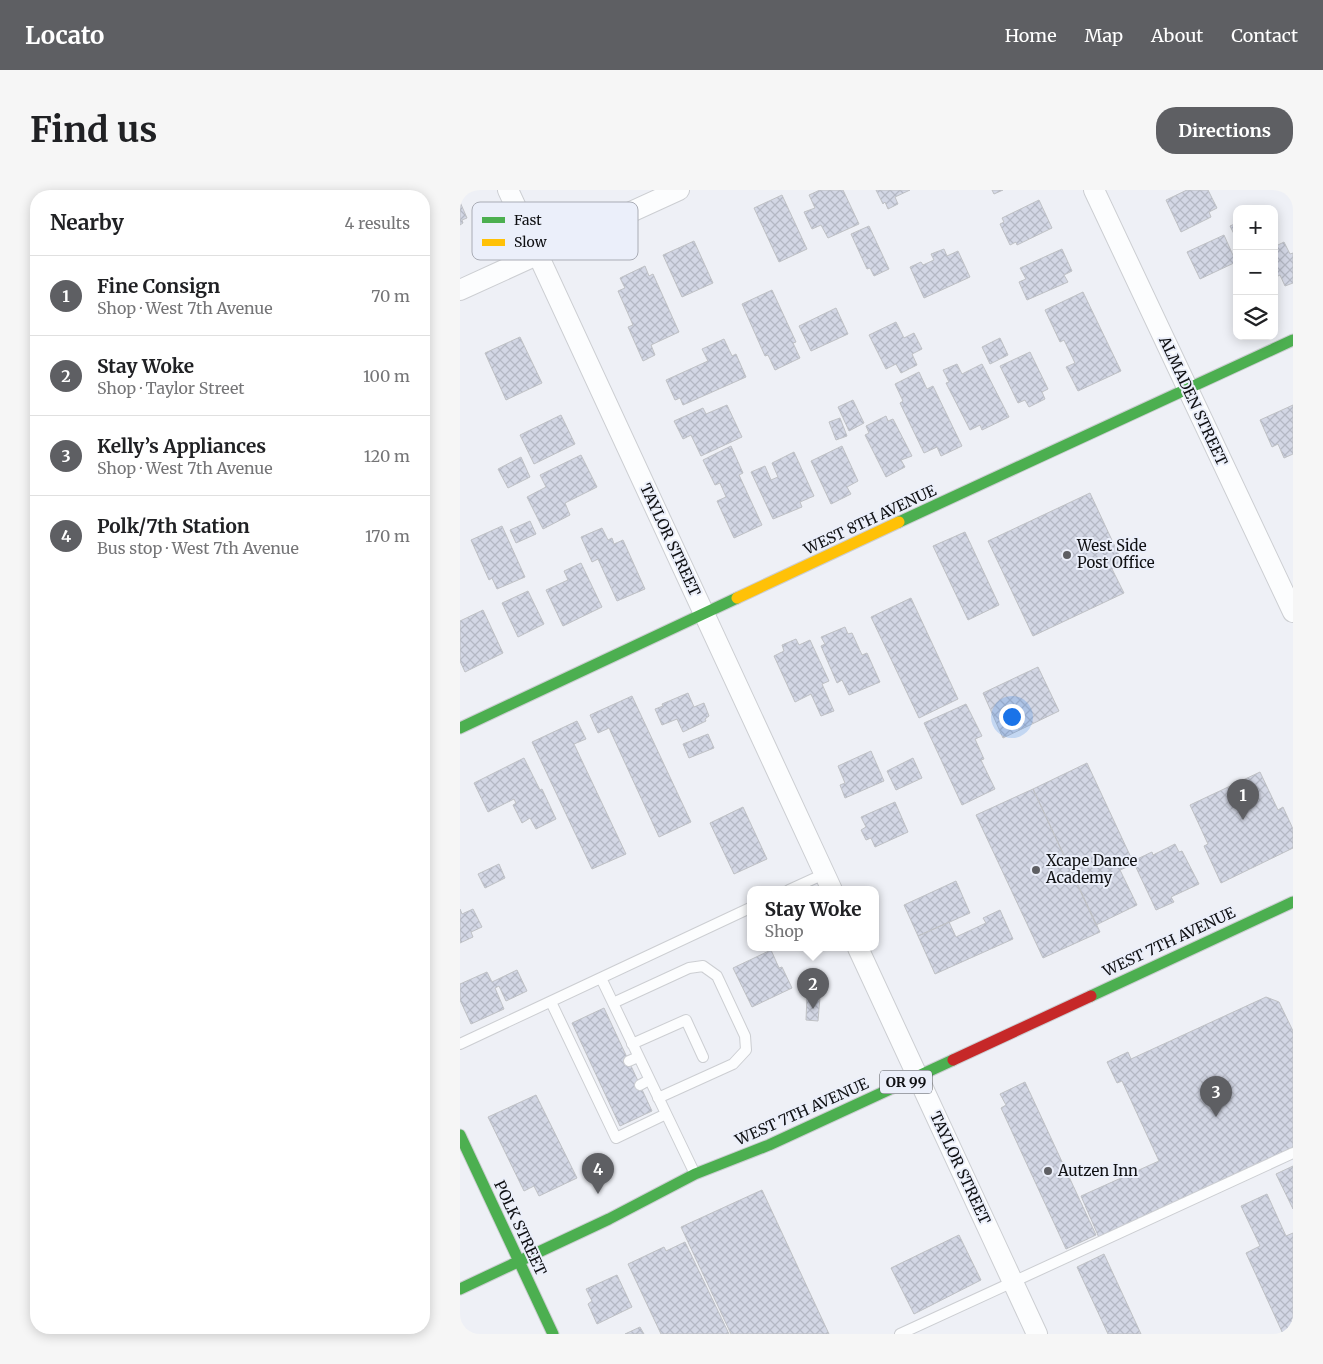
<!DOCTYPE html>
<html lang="en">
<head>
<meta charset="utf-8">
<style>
  :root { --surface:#fff; --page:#f6f6f6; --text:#202124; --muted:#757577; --line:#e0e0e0; --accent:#5e5f63 }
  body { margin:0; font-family:Merriweather,serif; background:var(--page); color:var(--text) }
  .controls { position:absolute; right:15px; top:15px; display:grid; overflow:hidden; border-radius:10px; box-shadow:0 2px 12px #0003 }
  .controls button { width:45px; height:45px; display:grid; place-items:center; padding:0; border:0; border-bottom:1px solid var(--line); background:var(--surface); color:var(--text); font:25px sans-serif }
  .you { position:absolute; left:551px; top:526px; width:18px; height:18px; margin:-12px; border:4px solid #fff; border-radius:50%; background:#1a73e8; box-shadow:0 0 0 8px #1a73e833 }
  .badge { display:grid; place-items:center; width:32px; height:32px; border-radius:50%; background:var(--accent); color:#fff; font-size:16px; font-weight:700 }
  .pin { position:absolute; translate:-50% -41px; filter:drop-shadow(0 1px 2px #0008) }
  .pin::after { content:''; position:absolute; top:26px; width:18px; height:15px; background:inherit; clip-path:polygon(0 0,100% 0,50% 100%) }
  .popup { position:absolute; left:287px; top:696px; width:132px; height:65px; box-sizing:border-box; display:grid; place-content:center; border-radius:10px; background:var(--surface); filter:drop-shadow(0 1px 4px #0005); font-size:16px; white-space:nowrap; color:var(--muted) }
  .popup b { font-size:19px; color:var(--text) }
  .popup::after { content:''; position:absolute; left:50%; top:100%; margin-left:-10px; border:10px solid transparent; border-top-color:var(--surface) }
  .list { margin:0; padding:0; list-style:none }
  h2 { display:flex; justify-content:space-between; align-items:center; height:65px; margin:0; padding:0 20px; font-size:21px }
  h2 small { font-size:16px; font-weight:400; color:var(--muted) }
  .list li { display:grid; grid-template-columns:32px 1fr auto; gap:15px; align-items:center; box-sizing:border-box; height:80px; padding:0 20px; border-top:1px solid var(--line) }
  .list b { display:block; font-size:19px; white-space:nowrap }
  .list p { margin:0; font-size:16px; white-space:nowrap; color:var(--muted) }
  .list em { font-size:16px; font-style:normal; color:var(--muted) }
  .icon { flex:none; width:28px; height:28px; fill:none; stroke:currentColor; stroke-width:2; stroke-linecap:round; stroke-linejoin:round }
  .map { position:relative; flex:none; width:833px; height:1144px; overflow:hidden; border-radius:20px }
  header { display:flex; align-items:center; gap:30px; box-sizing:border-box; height:70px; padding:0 25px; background:var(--accent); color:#fff }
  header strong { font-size:24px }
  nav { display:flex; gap:28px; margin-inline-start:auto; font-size:18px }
  .intro { display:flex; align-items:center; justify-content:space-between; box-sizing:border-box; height:120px; padding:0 30px }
  h1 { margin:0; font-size:35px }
  .button { padding:12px 22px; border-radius:20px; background:var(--accent); color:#fff; font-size:18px; font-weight:700 }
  main { display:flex; gap:30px; padding:0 30px }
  aside { flex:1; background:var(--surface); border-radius:20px; box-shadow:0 2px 12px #0003 }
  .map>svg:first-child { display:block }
</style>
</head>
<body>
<header>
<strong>Locato</strong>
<nav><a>Home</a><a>Map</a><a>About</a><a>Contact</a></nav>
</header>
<div class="intro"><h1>Find us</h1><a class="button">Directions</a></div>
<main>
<aside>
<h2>Nearby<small>4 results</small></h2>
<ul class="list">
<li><span class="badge">1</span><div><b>Fine Consign</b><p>Shop · West 7th Avenue</p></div><em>70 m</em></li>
<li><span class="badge">2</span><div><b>Stay Woke</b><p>Shop · Taylor Street</p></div><em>100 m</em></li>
<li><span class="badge">3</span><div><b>Kelly’s Appliances</b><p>Shop · West 7th Avenue</p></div><em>120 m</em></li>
<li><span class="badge">4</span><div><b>Polk/7th Station</b><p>Bus stop · West 7th Avenue</p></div><em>170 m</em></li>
</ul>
</aside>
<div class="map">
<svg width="833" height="1144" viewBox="0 0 833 1144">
  <defs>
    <pattern id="building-cross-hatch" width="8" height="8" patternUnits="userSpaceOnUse" patternTransform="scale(1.25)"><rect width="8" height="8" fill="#d3d7e5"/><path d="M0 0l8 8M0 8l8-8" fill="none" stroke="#b4b8c4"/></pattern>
  </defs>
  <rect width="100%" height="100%" fill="#eef0f6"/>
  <path fill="url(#building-cross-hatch)" stroke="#bfc1c5" d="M360 0H383L399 34 368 48 361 35 352 39 344 22 355 18 349 5Z
    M416 0H450L435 7 438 14 428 19 425 12 423 14Z
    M532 0H543L534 4Z
    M727 0H748L757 18 749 22 751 27 721 42 706 10Z
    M322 5 347 59 319 72 294 18Z
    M579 10 592 38 557 55 556 52 550 55 540 34 544 32 542 28Z
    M0 12 7 28 2 30 3 33 0 35Z
    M777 33V48H776L770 36Z
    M409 36 429 79 414 86 410 78 407 79 391 44Z
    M764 45 776 72 740 89 727 62Z
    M234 51 253 93 222 107 203 65Z
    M824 52 830 64 833 63V93L825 96 820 85 814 88V57Z
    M484 59 487 66 498 61 510 87 464 108 450 77 461 72 463 75 474 70 471 64Z
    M602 59 612 81 604 85 608 92 567 110 559 92 566 89 560 78Z
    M185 76 189 86 193 84 219 142 191 155 195 165 183 171 168 137 173 135 158 101 165 98 160 88Z
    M312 100 336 152 333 153 340 168 315 180 308 165 305 166 282 114Z
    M623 102 661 181 618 201 606 177 615 173 604 150 600 152 585 120Z
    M376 118 388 144 351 161 339 136Z
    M436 132 444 148 454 143 462 159 452 164 457 175 441 183 436 174 426 179 409 145Z
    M60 147 82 193 46 210 25 163Z
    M540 148 548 165 530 174 522 157Z
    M264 149 272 166 276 164 286 187 223 215 220 208 215 210 206 190 248 171 242 159Z
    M570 162 588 199 582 202 585 209 569 217 565 210 558 213 540 176Z
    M497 174 502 184 522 174 549 227 522 240 520 235 510 240 486 193 489 192 483 180Z
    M459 182 467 199 473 196 502 256 481 266 477 257 464 263 440 213 443 211 435 194Z
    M393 210 404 233 389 241 378 217Z
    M267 215 282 247 241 266 231 245 223 249 214 231 243 218 246 224Z
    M833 215V264L824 268 818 254 812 257 800 230Z
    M101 225 115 254 74 274 60 245Z
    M426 226 428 231 433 229 452 266 441 270 445 277 426 287 405 245 409 243 406 236Z
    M380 228 387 246 376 250 369 232Z
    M271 256 283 283 279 285 302 335 274 348 257 311 266 307 260 293 255 295 243 270Z
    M382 256 398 291 387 297 391 304 371 314 351 271Z
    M334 262 354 306 340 312 342 317 313 329 291 282 305 276 311 290 318 287 312 273Z
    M121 265 137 297 105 313 110 325 83 339 67 307 86 297 80 285Z
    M61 267 70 287 48 298 38 279Z
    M630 303 663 374 652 379 664 403 573 446 528 351Z
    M70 331 76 344 56 353 50 340Z
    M42 336 65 387 37 399 32 388 29 390 11 350Z
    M142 338 148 350 152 348 154 354 163 350 185 399 157 411 138 369 132 372 121 347Z
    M505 342 539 415 508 430 473 356Z
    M121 373 142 417 103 436 86 400 108 390 104 381Z
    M68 401 84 434 58 447 42 413Z
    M451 408 498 509 459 528 411 427Z
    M23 420 43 463 5 482 0 471V431Z
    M385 437 388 444 392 443 402 465 407 463 420 492 389 505 382 490 377 493 361 456 365 454 361 447Z
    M336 449 339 455 350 450 369 491 362 494 374 521 361 526 351 504 335 512 314 466 324 461 322 455Z
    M578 477 599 521 543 548 523 503Z
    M228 503 234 517 244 513 249 526 245 529 246 531 223 542 217 529 202 535 195 519 203 516 202 514Z
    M172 506 231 632 199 647 149 538 138 543 130 525Z
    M506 514 522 546 515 549 524 569 521 570 535 599 502 615 464 533Z
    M117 531 126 549 114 554 166 664 132 679 72 552Z
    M248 544 254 558 229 568 223 554Z
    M411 561 424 591 385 608 380 595 385 593 378 576Z
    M64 568 80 600 82 599 96 629 76 639 70 628 62 633 53 615 56 613 54 609 28 622 14 593Z
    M453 568 462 588 436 600 427 581Z
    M627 573 674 674 660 680 677 715 636 735 573 599Z
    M800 582 818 620 823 617 833 639V658L761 693 744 656 748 654 730 615Z
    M573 599 640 742 583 768 516 625Z
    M435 612 448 642 415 657 411 648 406 650 401 640 406 637 401 627Z
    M283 617 307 669 274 684 250 633Z
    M715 654 719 662 722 661 739 694 711 707 714 712 696 720 673 671 692 662 693 665Z
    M39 674 45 688 25 698 18 684Z
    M496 691 510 723 458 746 444 715Z
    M0 719 2 724 13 719 22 737 11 742 13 747 0 753Z
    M540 720 553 749 475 784 458 746 489 732 496 747 526 733 523 728Z
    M311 760 319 778 322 777 332 798 292 817 273 778Z
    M57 780 67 801 46 811 39 796 35 798 44 819 11 834 0 810V794L27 782 32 792Z
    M347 806 360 807 358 831 346 830Z
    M806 807 819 812 833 841V960L640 1050 621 1006 699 971 662 891 657 893 647 872 668 862 671 869Z
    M144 818 192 921 160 936 112 833Z
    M565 892 636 1045 606 1059 541 918 546 915 540 904Z
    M76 905 117 988 79 1006 74 996 64 1001 28 927Z
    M833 976V1019L816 984Z
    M302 1000 369 1144H271L221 1037Z
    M807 1004 826 1046 833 1043V1144H823L786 1063 800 1056 781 1016Z
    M499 1045 521 1090 454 1124 431 1078Z
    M225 1052 269 1144H201L168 1074 204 1057 206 1061Z
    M644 1064 681 1144H648L617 1077Z
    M157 1085 172 1117 137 1134 128 1114 132 1111 126 1099Z
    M180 1137 184 1144H165Z"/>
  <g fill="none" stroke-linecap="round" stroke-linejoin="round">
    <defs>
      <path id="lane" d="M329 700 364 684
        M141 788 235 984
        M91 812 156 948 206 924
        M153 813 229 778 243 776 257 786 285 846 286 860 273 874 198 908
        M0 854 290 718
        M172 854 226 830 243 867
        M169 871 178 867
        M180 895 189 890
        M440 1144 833 963"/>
      <path id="street" d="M48 0 372 700
        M634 0 833 422
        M0 100 219 0
        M398 758 577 1144"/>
      <path id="fast" d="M439 332 833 150
        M0 538 277 408
        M631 806 833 712
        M0 945 93 1144
        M0 1099 149 1029 235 984 309 955 493 870"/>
      <path id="slow" d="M277 408 439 332"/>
      <path id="jam" d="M493 870 631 806"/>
    </defs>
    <use href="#lane" stroke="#ccced2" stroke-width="12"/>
    <use href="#street" stroke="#ccced2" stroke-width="22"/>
    <use href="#fast" stroke="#ccced2" stroke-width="13"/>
    <use href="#slow" stroke="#ccced2" stroke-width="13"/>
    <use href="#jam" stroke="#ccced2" stroke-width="13"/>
    <use href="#lane" stroke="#fcfdfe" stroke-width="10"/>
    <use href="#street" stroke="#fcfdfe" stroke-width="20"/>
    <use href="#fast" stroke="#4caf50" stroke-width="11"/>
    <use href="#slow" stroke="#ffc107" stroke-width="11"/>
    <use href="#jam" stroke="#c62828" stroke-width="11"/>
  </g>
  <g fill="#5e5f63" stroke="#ebeffa" stroke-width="2">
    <circle cx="607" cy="365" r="5"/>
    <circle cx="576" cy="680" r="5"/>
    <circle cx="588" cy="981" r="5"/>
  </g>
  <g text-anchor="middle" stroke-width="4" stroke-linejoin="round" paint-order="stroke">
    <rect fill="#ebeffa" stroke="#525459" stroke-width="1" x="420" y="880.5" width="52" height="23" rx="4"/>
    <g font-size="14" font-weight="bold" fill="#101114">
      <text x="446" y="897">OR 99</text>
    </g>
    <g font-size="15" fill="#101114" stroke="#ebeffa">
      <text transform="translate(733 211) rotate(65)" y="5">ALMADEN STREET</text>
      <text transform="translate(410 330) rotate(-25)" y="5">WEST 8TH AVENUE</text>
      <text transform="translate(210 350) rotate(65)" y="5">TAYLOR STREET</text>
      <text transform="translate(709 752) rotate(-25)" y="5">WEST 7TH AVENUE</text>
      <text transform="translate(342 922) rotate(-24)" y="5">WEST 7TH AVENUE</text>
      <text transform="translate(500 978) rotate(65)" y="5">TAYLOR STREET</text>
      <text transform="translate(60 1038) rotate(65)" y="5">POLK STREET</text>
    </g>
    <g font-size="15" fill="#101114" stroke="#ebeffa" text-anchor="start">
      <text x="617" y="361">West Side<tspan x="617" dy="17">Post Office</tspan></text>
      <text x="586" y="676">Xcape Dance<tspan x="586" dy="17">Academy</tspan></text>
      <text x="598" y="986">Autzen Inn</text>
    </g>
  </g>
  <rect x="12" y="12" width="166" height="58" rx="8" fill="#ebeffa" stroke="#a9acb5" stroke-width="1"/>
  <rect x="22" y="27" width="23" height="6" fill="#4caf50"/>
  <rect x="22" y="49" width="23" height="7" fill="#ffc107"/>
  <g font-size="14" fill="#101114">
    <text x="54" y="35">Fast</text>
    <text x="54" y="57">Slow</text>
  </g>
</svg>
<div class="controls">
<button>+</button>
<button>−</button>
<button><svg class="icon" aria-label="layers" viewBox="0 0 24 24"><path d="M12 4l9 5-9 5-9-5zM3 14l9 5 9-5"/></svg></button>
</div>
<div class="you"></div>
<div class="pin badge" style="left:783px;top:630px">1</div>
<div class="pin badge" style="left:353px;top:819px">2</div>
<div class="popup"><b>Stay Woke</b>Shop</div>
<div class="pin badge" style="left:756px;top:927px">3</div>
<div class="pin badge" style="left:138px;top:1004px">4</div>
</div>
</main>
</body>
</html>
